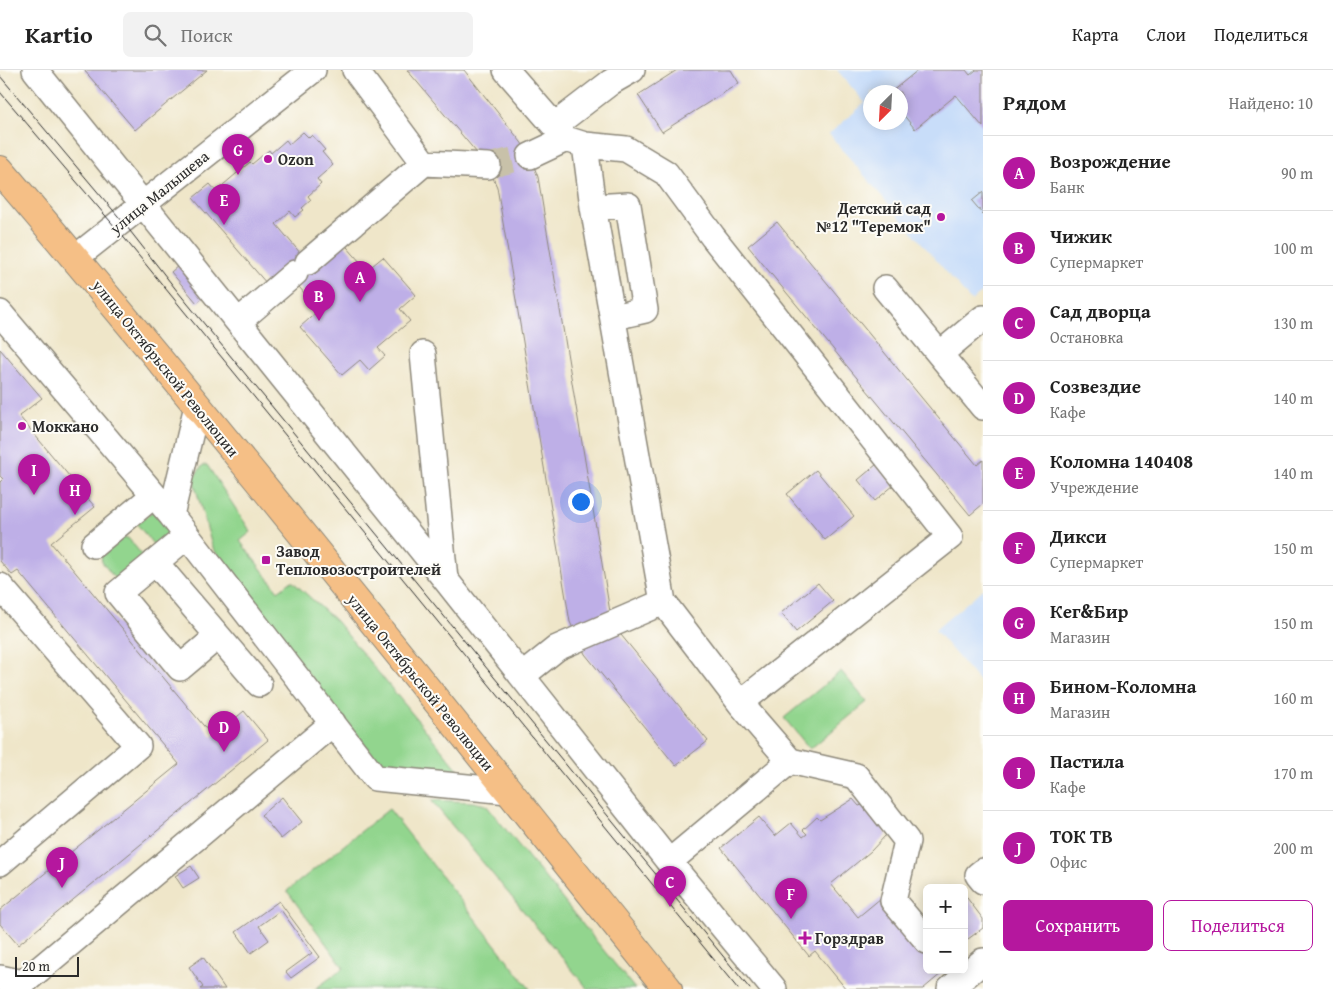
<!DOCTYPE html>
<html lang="ru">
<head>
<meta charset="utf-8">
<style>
  :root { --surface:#fff; --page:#f2f2f2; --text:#222; --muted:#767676; --line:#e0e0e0; --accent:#b5179e }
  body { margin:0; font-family:"Gentium Book Plus",serif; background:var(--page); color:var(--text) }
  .controls { position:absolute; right:15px; bottom:15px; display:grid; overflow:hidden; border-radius:8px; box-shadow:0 2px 12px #0003 }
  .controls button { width:45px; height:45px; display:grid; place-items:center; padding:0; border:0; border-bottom:1px solid var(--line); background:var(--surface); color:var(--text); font:25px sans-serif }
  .compass { position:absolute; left:863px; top:15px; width:45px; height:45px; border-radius:50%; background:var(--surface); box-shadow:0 2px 12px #0003; rotate:204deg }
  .scale { position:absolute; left:15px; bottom:12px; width:64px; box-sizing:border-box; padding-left:5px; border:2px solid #2b2b2b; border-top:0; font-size:14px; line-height:18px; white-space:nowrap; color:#2b2b2b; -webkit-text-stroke:4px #fdfcf7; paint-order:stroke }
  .you { position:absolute; left:580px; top:431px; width:18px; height:18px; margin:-12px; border:4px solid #fff; border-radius:50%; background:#1a73e8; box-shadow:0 0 0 8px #1a73e833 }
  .badge { display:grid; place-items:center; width:32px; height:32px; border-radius:50%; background:var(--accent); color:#fff; font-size:16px; font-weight:700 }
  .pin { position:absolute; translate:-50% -41px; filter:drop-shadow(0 1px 2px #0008) }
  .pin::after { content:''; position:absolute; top:26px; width:18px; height:15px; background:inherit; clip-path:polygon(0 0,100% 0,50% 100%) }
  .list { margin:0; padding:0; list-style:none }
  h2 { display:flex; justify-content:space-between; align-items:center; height:65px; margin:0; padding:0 20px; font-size:21px }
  h2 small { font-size:16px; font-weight:400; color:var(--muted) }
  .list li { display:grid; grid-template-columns:32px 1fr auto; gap:15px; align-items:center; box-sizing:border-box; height:75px; padding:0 20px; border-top:1px solid var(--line) }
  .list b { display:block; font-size:19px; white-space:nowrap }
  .list p { margin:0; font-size:16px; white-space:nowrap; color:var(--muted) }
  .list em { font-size:16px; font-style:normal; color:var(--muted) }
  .actions { display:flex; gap:10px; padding:15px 20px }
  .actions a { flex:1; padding:11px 0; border:1px solid var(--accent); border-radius:8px; text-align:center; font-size:18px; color:var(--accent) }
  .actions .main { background:var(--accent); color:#fff }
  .icon { flex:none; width:28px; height:28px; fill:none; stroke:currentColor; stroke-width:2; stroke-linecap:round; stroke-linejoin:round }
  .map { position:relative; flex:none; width:983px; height:919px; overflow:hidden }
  header { display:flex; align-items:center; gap:30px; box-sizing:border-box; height:70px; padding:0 25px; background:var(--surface); border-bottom:1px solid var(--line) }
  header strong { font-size:24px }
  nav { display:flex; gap:28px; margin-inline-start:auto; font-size:18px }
  .search { width:350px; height:45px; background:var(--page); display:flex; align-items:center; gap:12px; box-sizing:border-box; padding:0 18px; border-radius:8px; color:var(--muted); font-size:19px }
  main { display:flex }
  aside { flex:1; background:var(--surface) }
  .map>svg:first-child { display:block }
</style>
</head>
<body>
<header>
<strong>Kartio</strong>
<div class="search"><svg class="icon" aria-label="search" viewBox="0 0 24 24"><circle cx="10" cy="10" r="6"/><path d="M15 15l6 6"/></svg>Поиск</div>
<nav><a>Карта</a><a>Слои</a><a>Поделиться</a></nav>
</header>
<main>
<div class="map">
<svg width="983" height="919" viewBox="0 0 983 919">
  <rect width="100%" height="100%" fill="#fdfcf7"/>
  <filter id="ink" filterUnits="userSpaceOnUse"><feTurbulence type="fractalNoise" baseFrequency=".02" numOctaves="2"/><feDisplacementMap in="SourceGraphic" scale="10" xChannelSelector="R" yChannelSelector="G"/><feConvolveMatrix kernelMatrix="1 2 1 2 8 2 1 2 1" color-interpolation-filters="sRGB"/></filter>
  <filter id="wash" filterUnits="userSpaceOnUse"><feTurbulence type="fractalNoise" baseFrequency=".0096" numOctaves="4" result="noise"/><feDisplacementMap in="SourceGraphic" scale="20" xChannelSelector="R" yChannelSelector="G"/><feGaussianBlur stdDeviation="1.12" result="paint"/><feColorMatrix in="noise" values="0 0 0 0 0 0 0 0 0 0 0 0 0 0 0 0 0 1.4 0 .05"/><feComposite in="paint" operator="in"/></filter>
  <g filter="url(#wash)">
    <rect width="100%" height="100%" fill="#efe6c9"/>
    <path fill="#c8ddf9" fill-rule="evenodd" d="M837 0H983V222L971 231 829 64 865 33ZM871 22H901V52H871Z
      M983 519V616L935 560Z"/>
    <path fill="#92d58e" stroke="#5e805c" d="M203 395H207L251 462 240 471 278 521 292 511 336 551 462 704V709L389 705 230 506 212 476 193 408Z
      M153 441 173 466 157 479 137 454Z
      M121 468H128L143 486 142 492 116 510 102 492 101 486Z
      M841 601 867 632 810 679 784 648Z
      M431 730 473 732 486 735 635 919H588Z
      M389 739 530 919H315L344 898 287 821Z"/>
    <g id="blocks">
      <path fill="#beafe7" d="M84 0H207L135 60Z
        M407 0H464L521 72 530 86 538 107 612 554 708 671 676 696 585 584 570 552 497 117 488 96Z
        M677 0H731L739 13 662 62 638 25Z
        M918 0H966L970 5 976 0H983V57L956 25 915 59 901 42V22H891Z
        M303 62 309 68 312 65 325 80 322 82 333 95 317 109 321 114 308 126 311 130 302 138 304 140 295 147 290 141 276 154 311 196 341 170 367 200 383 187 416 225 400 239 410 251 378 278 385 286 369 300 360 290 342 305 300 257 319 240 293 210 267 214 193 128 210 114 216 121 250 92 252 94 269 80 271 83 286 70 289 74Z
        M983 122V144L972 131Z
        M777 152 977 395 983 390V434L970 445 748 176Z
        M179 195 205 226 197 233 171 202Z
        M0 279 42 328 19 346 95 437 51 473 213 667 244 641 268 670 18 875 0 854V840L179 694 18 501 12 505 0 491V412L3 409 0 406Z
        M877 394 894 415 875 431 858 410Z
        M816 400 854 446 825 470 787 424Z
        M818 513 833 531 796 562 781 543Z
        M282 727 302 752 281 769 261 745Z
        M853 729 859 736 865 734 882 752 886 765 871 781 831 814 858 847 881 828 927 884V900H940L942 903 923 919H846L815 881 809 886 721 778 759 747 775 766 791 753 803 767 807 764 803 760 817 747 820 750Z
        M191 796 199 808 183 818 175 806Z
        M964 824 983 849V858L964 872Z
        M279 831 320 887 291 908 286 902 312 883 281 840 259 856 269 870 251 883 236 862Z
        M203 887 225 919H200L203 917 189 897Z"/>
    </g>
  </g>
  <g filter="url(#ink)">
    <use href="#blocks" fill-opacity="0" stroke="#8d887a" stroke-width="1"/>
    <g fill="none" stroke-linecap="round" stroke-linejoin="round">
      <path stroke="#c8c1a9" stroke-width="25" stroke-dasharray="25 12" stroke-linecap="butt" d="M488 96 530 86"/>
      <defs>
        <path id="minor" d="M35 0 445 509 669 792 774 919
          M355 0 424 93
          M506 0 566 69 585 75 593 137 663 532 740 633 790 691 856 706 907 771 893 831 927 871
          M555 55 611 12 632 0
          M585 75 626 79 666 103 713 167 950 467 740 633
          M530 86 566 69
          M593 137 628 135 645 240 614 247
          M75 188 313 0
          M308 192 424 93 488 96
          M885 218 983 337
          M0 243 171 445 375 708 508 721
          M238 252 295 203
          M423 284 445 509
          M940 284 983 248
          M171 445 197 336
          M187 466 118 523 180 598 218 566
          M94 475 154 425
          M155 492 259 614
          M0 516 138 676 0 793
          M522 606 557 578 663 532
          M669 792 790 691
          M983 801 978 805 983 811
          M0 908 23 913 333 653
          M950 919 983 891"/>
        <path id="major" d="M0 100C229 368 447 645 668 919"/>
      </defs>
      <use href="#minor" stroke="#8d887a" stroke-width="28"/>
      <use href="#major" stroke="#8d887a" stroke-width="30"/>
      <use href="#minor" stroke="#fff" stroke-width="25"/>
      <use href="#major" stroke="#f5bf86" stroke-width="28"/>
      <path stroke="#2b2b2b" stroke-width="1" d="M0 6 123 152 178 222 750 919
        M0 22 116 158 738 919"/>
    </g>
  </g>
  <g fill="#b5179e" stroke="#fdfcf7" stroke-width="2">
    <circle cx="268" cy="89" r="5"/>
    <circle cx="941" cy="147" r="5"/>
    <circle cx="22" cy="356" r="5"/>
    <rect x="261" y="485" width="10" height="10" rx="2.5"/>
    <path d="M802.5 860.5h5v5h5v5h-5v5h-5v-5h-5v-5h5z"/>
  </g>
  <g text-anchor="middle" stroke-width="4" stroke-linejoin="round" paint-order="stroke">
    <g font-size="16" font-weight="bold" fill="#2b2b2b" stroke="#fdfcf7" text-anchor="start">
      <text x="278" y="95">Ozon</text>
      <text x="931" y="144" text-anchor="end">Детский сад<tspan x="931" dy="18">№12 "Теремок"</tspan></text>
      <text x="32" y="362">Моккано</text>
      <text x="276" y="487">Завод<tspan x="276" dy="18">Тепловозостроителей</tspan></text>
      <text x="815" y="874">Горздрав</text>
    </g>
    <g font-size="16" fill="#2b2b2b" stroke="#fdfcf7">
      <text transform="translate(159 122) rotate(-39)" y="6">улица Малышева</text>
      <text transform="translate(166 298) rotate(51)" y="6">улица Октябрьской Революции</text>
      <text transform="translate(421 612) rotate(51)" y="6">улица Октябрьской Революции</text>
    </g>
  </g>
</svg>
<div class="controls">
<button>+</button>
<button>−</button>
</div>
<svg class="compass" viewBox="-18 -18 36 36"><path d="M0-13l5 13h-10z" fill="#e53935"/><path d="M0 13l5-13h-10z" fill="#767676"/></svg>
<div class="scale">20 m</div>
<div class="you"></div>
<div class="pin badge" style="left:360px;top:232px">A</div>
<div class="pin badge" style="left:319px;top:251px">B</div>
<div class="pin badge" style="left:670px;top:837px">C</div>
<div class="pin badge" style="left:224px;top:682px">D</div>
<div class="pin badge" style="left:224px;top:155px">E</div>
<div class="pin badge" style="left:791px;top:849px">F</div>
<div class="pin badge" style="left:238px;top:105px">G</div>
<div class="pin badge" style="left:75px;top:445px">H</div>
<div class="pin badge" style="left:34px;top:425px">I</div>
<div class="pin badge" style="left:62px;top:818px">J</div>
</div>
<aside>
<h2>Рядом<small>Найдено: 10</small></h2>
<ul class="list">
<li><span class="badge">A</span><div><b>Возрождение</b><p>Банк</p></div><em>90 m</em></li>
<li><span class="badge">B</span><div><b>Чижик</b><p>Супермаркет</p></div><em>100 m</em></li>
<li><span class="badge">C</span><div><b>Сад дворца</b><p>Остановка</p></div><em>130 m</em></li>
<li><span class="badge">D</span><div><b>Созвездие</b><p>Кафе</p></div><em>140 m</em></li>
<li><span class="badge">E</span><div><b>Коломна 140408</b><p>Учреждение</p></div><em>140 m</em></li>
<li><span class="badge">F</span><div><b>Дикси</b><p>Супермаркет</p></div><em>150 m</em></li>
<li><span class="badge">G</span><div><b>Кег&amp;Бир</b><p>Магазин</p></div><em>150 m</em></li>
<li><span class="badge">H</span><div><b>Бином-Коломна</b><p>Магазин</p></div><em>160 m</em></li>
<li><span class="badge">I</span><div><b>Пастила</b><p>Кафе</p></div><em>170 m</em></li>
<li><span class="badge">J</span><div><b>ТОК ТВ</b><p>Офис</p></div><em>200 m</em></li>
</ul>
<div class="actions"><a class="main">Сохранить</a><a>Поделиться</a></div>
</aside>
</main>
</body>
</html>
